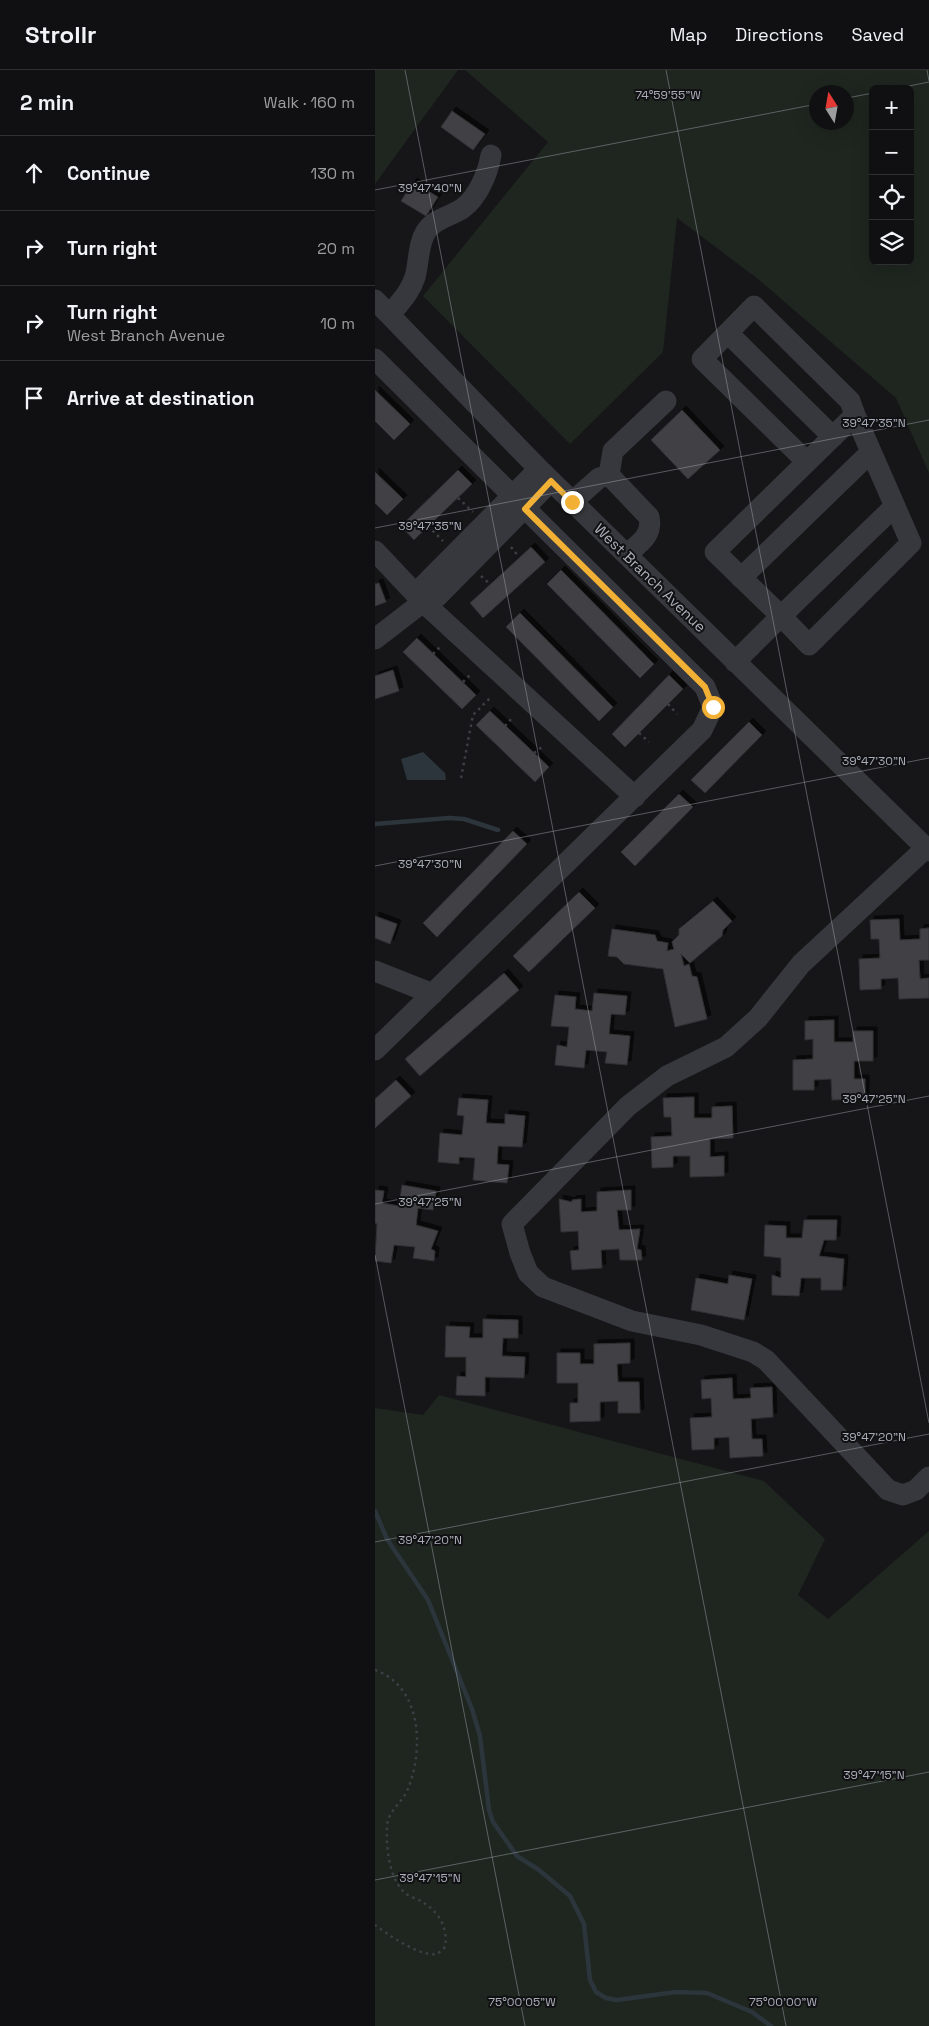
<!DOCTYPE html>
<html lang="en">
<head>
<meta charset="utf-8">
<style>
  :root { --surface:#101012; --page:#19191b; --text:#f1f3f6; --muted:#9c9d9f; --line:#303032 }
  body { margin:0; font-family:"Space Grotesk",sans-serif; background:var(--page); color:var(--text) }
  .controls { position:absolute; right:15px; top:15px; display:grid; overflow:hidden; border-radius:8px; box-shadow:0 5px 20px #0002 }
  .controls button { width:45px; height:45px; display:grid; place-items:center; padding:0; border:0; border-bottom:1px solid var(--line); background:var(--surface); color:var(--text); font:25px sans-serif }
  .compass { position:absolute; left:434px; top:15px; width:45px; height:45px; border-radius:50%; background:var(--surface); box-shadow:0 5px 20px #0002; rotate:349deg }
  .stop { position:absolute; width:15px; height:15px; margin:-11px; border:4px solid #f2b134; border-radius:50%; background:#fff }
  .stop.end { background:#f2b134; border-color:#fff; box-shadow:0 1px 5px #0008 }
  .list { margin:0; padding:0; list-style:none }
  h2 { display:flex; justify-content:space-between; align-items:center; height:65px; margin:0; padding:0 20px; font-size:21px }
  h2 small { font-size:16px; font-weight:400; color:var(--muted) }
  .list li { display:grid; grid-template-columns:32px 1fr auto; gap:15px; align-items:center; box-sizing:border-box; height:75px; padding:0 20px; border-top:1px solid var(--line) }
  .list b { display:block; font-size:19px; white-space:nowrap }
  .list p { margin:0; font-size:16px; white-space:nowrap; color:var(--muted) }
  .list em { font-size:16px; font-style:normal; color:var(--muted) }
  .icon { flex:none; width:28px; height:28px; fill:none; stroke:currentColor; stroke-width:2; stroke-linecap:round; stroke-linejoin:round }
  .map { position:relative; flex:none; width:554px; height:1956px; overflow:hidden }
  header { display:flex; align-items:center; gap:30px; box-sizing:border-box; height:70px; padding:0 25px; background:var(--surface); border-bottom:1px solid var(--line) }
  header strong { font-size:24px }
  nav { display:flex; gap:28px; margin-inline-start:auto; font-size:18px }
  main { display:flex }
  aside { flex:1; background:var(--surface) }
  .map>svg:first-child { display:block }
</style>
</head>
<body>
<header>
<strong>Strollr</strong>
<nav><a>Map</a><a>Directions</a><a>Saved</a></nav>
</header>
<main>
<aside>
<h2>2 min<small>Walk · 160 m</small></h2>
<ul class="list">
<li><svg class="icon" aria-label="ahead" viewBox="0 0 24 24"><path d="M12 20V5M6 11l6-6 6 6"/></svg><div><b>Continue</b></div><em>130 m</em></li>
<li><svg class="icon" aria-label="right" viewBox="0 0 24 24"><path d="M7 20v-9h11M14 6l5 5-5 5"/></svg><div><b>Turn right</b></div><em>20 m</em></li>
<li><svg class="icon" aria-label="right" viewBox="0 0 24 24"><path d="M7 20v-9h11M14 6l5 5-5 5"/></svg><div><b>Turn right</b><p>West Branch Avenue</p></div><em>10 m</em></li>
<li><svg class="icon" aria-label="arrive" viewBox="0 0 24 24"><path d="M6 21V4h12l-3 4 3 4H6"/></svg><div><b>Arrive at destination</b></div></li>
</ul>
</aside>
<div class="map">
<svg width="554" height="1956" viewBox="0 0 554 1956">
  <defs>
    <filter id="shadow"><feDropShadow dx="4" dy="-4" stdDeviation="0" flood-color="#0009"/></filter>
  </defs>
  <rect width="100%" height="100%" fill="#161618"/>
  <path fill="#1e261f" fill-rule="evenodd" d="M0 0H83L0 114Z
    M90 0H554V403L521 328 383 209 302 148 288 282 195 374 48 226 173 72ZM498 19H535V191H498ZM442 22H472V52H442Z
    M64 1325 389 1411 450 1469 423 1525 453 1549 554 1461V1956H0V1338L48 1345Z"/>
  <path fill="#2c353c" d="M48 682 70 703 71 710H32L26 689Z"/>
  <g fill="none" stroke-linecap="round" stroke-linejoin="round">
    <path stroke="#2c353c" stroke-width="4.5" d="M0 754 74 748 89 749 123 760
      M0 1441 12 1469 53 1530 97 1639 105 1666 114 1740 118 1752 142 1786 164 1800 195 1826 209 1854 215 1910 221 1922 231 1928 242 1930 301 1922 332 1923 377 1942 396 1956"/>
  </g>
  <path fill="#404145" stroke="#303034" filter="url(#shadow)" d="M77 41 110 64 98 80 66 57Z
    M38 112 63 127 51 146 26 131Z
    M0 320 35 354 19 370 0 351Z
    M307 340 345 380 313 409 276 370Z
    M83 400 97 414 39 470 26 456Z
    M0 402 28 429 12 445 0 433Z
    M156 477 170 492 108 548 95 533Z
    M186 500 279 594 265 608 172 514Z
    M4 513 11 532 0 536V514Z
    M145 543 238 637 224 651 131 557Z
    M42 568 101 625 87 639 28 582Z
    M18 600 24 621 0 629V606Z
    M294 605 308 619 250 677 237 664Z
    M115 641 174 697 160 712 101 655Z
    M374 652 387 665 330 723 316 710Z
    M304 724 318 737 260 796 246 782Z
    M138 761 152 774 62 867 48 853Z
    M204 822 220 838 154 902 138 886Z
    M338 831 357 851 348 860 347 866 315 893 306 884 309 896 314 894 317 906 322 907 332 949 300 957 288 899 249 894 242 887 233 886 237 859 280 865 282 871 293 873 292 881 299 879 297 872 304 865V859Z
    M0 846 22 854 15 874 0 868Z
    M524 849 525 870 545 869V859L554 858V890H544L545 909 554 908V928L524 929 523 908 506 909V919L485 920 484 889 505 888 504 869H496L495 850Z
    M129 903 144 920 45 1006 30 989Z
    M219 923 252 926 250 945 236 944 234 964 255 966 252 995 230 993 232 982 211 980 209 998 180 995 182 975 192 977 194 957 176 956 180 925 201 927 200 939 217 941Z
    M459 950V972H478V961H498V991H479V1009H490V1029L457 1030 456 1009 439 1010V1020H418V990L438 989V969L430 970V951Z
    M21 1010 36 1026 0 1058V1029Z
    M319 1027V1048H337V1037L357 1036 358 1068 335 1069V1087L349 1086V1106L315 1107V1086H298V1097L277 1098 276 1067 297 1066 296 1047H289L288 1028Z
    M84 1028 113 1030 111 1053 130 1054V1044L150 1046 147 1077 123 1076 122 1094 134 1095 132 1113 98 1110 100 1088 84 1087V1094L63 1092 65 1063 87 1065 89 1046 82 1045Z
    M27 1115 61 1121 58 1140 43 1138 41 1155 63 1161 56 1179 60 1181 59 1191 38 1188 40 1177 19 1175 16 1193 0 1191 2 1154 0 1153V1120L9 1121 7 1133 24 1136Z
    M256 1120V1140H242L244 1160 265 1159 262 1179 266 1180 267 1190H245L244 1179 226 1180 227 1198 197 1200 195 1181 204 1180 203 1161 186 1162 184 1129 197 1132V1130L206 1129V1142L222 1141V1122Z
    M429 1150H462L461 1170H449L444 1186 469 1189 467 1220H446V1208H426L424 1226 397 1225V1205L406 1208V1188L389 1186 390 1155 411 1156V1168H427Z
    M354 1205 377 1209 369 1250 316 1240 321 1208 353 1214Z
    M108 1249 143 1250V1268H128L127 1286 150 1287 149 1308 110 1307V1326L81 1325 82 1306 91 1307V1287H70L71 1256 95 1257 94 1268H108Z
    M255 1273V1293L242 1294 243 1312H264L265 1343H243V1331L225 1332V1351L195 1352V1333H203V1313H182V1283H205V1294H219V1274Z
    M357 1308 358 1329 376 1328 375 1318 397 1317 398 1347 376 1349 377 1369H387L388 1386 355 1388 354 1367 339 1368V1379L317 1380 315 1348 337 1347 336 1328 327 1329 326 1310Z"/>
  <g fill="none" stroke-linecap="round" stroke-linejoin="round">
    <path stroke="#3d3f44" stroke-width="2.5" stroke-dasharray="2.5 4" stroke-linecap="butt" d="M83 428 98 442
      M53 456 68 471
      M136 477 144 487
      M106 506 115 514
      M58 584 67 575
      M88 612 96 604
      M293 634 302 644
      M130 656 138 647
      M264 663 274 672
      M159 683 167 677
      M86 708 98 645 117 626
      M0 1600C48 1617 49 1682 32 1721 26 1734 12 1742 12 1757 11 1777 14 1808 29 1822 34 1827 43 1829 49 1833 65 1843 73 1859 70 1877 67 1880 64 1883 61 1884 45 1887 12 1864 0 1855"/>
    <path stroke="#37383d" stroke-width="21" d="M0 230 164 399 554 781
      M15 245C24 233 35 223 40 207 44 193 43 172 52 160 61 148 77 146 88 138 103 127 113 103 116 85
      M353 263 458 367
      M0 289 330 617 338 637 327 660 0 980
      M432 392 327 289 379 236 475 331 480 345
      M234 405 238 381 291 331
      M197 432 224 408 234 405 274 447C278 465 265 473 252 484
      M0 481 48 532 260 727
      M366 508 496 382
      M48 532 49 515 164 399
      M0 569 48 532 63 526 176 411
      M360 592 406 546 340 482 480 345 536 473 434 575 406 546 520 436
      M551 778 426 894 383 948 351 977 292 1006 253 1036 137 1154 145 1183 153 1203 168 1217 257 1251 326 1265 378 1282 391 1290 513 1420 528 1425 541 1420 554 1407
      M0 901 58 924"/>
  </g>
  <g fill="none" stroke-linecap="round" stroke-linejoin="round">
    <path stroke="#f2b134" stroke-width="6" d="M197 432 176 411 150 439 330 617 338 637"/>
  </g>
  <path fill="none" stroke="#a8adb8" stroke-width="1" stroke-opacity="0.45" d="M30 0 411 1956M291 0 554 1353M552 0 554 11M519 19 554 12M472 28 498 23M0 120 442 34M0 458 554 350M0 796 554 688M0 1134 554 1026M0 1185 150 1956M0 1472 554 1364M0 1810 554 1702"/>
  <g text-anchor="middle" stroke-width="4" stroke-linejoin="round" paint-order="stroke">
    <g font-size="15" fill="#a8adb8" stroke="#111113">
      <text transform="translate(275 508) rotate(44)" y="5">West Branch Avenue</text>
    </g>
  </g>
  <g font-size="12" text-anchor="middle" fill="#a8adb8" stroke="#111113" stroke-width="4" stroke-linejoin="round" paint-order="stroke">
    <text x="293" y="29">74°59'55"W</text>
    <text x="55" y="122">39°47'40"N</text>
    <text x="499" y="357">39°47'35"N</text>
    <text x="55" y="460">39°47'35"N</text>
    <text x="499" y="695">39°47'30"N</text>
    <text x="55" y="798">39°47'30"N</text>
    <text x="499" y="1033">39°47'25"N</text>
    <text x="55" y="1136">39°47'25"N</text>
    <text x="499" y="1371">39°47'20"N</text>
    <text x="55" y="1474">39°47'20"N</text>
    <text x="499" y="1709">39°47'15"N</text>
    <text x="55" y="1812">39°47'15"N</text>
    <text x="147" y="1936">75°00'05"W</text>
    <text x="408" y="1936">75°00'00"W</text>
  </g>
</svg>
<div class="controls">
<button>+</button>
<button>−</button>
<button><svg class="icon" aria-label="locate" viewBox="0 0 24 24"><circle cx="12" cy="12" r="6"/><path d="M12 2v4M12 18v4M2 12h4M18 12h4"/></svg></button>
<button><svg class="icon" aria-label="layers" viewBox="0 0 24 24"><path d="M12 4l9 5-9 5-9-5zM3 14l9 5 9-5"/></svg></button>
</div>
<svg class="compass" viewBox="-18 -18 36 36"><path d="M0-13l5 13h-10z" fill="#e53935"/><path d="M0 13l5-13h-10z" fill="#9c9d9f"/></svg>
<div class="stop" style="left:338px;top:637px"></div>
<div class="stop end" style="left:197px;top:432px"></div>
</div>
</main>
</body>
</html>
